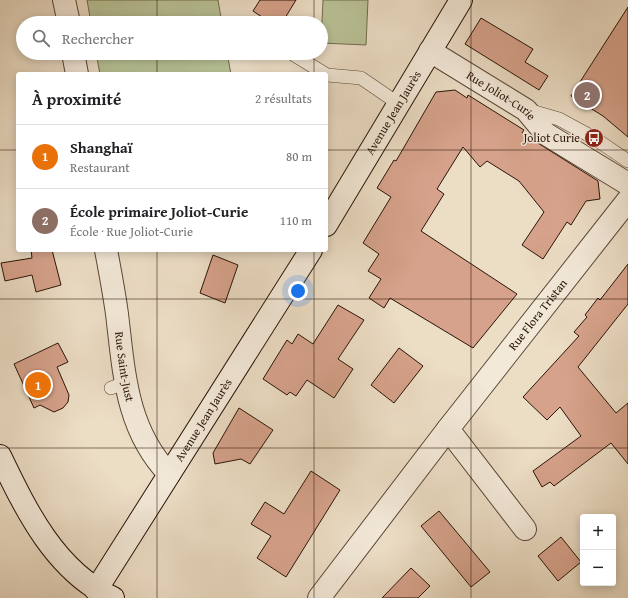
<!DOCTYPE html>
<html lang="fr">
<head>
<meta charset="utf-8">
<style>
  :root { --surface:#fff; --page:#f6f6f6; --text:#202124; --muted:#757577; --line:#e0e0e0; --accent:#8f2418 }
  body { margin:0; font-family:"Gentium Book Plus",serif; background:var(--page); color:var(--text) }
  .controls { position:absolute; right:12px; bottom:12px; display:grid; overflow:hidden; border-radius:4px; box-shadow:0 2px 10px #0003 }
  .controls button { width:36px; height:36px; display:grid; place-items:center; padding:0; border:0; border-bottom:1px solid var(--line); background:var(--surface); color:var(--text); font:20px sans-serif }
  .you { position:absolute; left:298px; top:291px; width:14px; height:14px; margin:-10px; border:3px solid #fff; border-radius:50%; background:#1a73e8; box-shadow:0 0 0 6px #1a73e833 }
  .badge { display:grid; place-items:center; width:26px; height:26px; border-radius:50%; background:var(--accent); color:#fff; font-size:13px; font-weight:700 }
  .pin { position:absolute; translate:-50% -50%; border:2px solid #fff; box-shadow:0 1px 4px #0006 }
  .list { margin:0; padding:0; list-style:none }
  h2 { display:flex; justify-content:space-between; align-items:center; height:52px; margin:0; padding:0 16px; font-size:17px }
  h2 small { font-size:13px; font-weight:400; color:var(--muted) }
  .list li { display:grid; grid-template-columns:26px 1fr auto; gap:12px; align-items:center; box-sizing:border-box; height:64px; padding:0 16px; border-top:1px solid var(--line) }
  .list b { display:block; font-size:15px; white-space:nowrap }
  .list p { margin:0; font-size:13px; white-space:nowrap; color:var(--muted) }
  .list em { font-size:13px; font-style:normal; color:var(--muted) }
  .icon { flex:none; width:22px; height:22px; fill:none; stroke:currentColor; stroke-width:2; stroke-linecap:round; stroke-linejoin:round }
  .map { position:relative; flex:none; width:628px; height:598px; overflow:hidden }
  .search { position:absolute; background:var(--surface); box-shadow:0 2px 10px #0003; left:16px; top:16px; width:312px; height:44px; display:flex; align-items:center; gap:10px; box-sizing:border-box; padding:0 14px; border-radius:22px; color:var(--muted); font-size:15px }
  .panel { position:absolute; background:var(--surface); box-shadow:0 2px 10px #0003; left:16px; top:72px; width:312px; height:180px; border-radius:4px }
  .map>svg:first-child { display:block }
</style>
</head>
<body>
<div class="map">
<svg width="628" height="598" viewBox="0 0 628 598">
  <rect width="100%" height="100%" fill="#ecddc5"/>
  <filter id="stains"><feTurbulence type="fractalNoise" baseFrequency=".005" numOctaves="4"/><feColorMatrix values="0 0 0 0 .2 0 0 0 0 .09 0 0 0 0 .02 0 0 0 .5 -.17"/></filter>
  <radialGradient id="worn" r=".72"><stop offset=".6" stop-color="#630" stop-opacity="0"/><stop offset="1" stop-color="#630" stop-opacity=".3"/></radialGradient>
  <path fill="#b8c195" stroke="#706a4e" d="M87 0H218L222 23H91Z
    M323 0H368L366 45 321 43Z
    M96 53H227L231 74H100Z"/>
  <path fill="#d6a28b" stroke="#291406" d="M260 0H296L282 23H271L253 11Z
    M628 7V137L603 116 571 96Z
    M481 18 533 49 525 62 548 76 539 90 465 44Z
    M455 90 467 98 468 95 524 130 522 133 598 181 600 199 586 201 571 225 567 222 543 259 522 245 544 212 519 181 487 161 480 167 463 147 437 189 444 194 421 231 517 294 473 348 390 298 384 308 369 298 381 279 368 271 379 254 363 243 391 197 377 188 394 160 396 161 436 92Z
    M31 250H52L61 285 36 292 32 275 5 281 1 263 32 258Z
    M213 255 238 265 225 303 200 293Z
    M628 264V304L578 367 616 413 628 403V464L611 443 554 486 550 482 542 487 533 471 581 436 560 407 547 420 523 397 579 336 574 332 587 317 585 315 598 298 600 300Z
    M338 305 364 320 338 359 353 369 334 398 307 380 296 396 290 392 287 395 263 379 287 340 292 344 298 334 313 344Z
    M58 343 68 362 57 367 69 395 68 402 63 408 54 412 40 405 34 408 14 364Z
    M399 348 423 366 394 403 371 385Z
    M239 408 273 430 250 464 241 459 215 464 213 453Z
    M311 471 340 490 286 577 257 558 271 536 251 524 265 502 284 514Z
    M439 511 490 572 471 587 421 526Z
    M561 537 581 562 558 581 538 556Z
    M411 568 430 586 418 598H382Z"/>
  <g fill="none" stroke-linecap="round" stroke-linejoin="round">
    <defs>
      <path id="service" d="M291 53 327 75 361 78 399 104
        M528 110 559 119 594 138 628 161
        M111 388 125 383"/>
      <g id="minor">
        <path d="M64 0 69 23"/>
        <path id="s1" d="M430 51 526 110 546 134 628 184"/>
        <path d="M73 53 77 74"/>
        <path id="s2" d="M106 250C110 271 114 292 117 314 124 372 126 429 169 474"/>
        <path d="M448 429 525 529"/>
        <path id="s3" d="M319 598 448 429 628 200"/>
      </g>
      <g id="secondary">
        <path id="s4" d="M326 225 461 0"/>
        <path d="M0 456C26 510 55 571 113 598"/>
        <path id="s5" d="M96 590 311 250"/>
      </g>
    </defs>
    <use href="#service" stroke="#5a4636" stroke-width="14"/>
    <use href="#minor" stroke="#5a4636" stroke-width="24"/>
    <use href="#secondary" stroke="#291406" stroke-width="24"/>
    <use href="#service" stroke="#f3e9d9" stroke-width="13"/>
    <use href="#minor" stroke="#f3e9d9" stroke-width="22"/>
    <use href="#secondary" stroke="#f3e9d9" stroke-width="22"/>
  </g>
  <path fill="none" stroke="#291406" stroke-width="1" stroke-opacity="0.55" d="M157 0V23M314 0V23M471 0V598M157 53V74M314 53V74M0 150H18M326 150H628M157 250V598M314 250V598M0 299H628M0 448H628"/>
  <defs>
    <symbol id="bus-disc" viewBox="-11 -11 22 22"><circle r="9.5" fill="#8f2418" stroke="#f3e9d9"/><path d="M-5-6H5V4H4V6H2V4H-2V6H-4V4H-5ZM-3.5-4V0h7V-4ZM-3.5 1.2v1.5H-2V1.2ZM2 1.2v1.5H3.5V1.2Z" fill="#fff"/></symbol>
  </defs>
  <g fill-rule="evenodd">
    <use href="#bus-disc" x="583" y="127" width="22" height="22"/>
  </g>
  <g text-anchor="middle" stroke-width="3" stroke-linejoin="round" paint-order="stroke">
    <g font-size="12" fill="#291406" stroke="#f3e9d9">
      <text dy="4" stroke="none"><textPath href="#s1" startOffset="84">Rue Joliot-Curie</textPath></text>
      <text dy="4" stroke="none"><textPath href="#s4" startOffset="131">Avenue Jean Jaurès</textPath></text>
      <text dy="4" stroke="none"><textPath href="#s3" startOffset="358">Rue Flora Tristan</textPath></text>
      <text dy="4" stroke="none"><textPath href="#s2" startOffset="118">Rue Saint-Just</textPath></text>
      <text dy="4" stroke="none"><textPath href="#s5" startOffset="201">Avenue Jean Jaurès</textPath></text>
    </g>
    <g font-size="12" fill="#291406" stroke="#f3e9d9" text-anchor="end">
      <text x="580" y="142">Joliot Curie</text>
    </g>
  </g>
  <rect width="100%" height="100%" filter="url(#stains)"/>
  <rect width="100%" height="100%" fill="url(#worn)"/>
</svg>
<div class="controls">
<button>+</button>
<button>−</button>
</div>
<div class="you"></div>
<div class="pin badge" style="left:38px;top:385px;background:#e8710a">1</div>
<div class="pin badge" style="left:587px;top:95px;background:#8d6e63">2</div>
<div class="search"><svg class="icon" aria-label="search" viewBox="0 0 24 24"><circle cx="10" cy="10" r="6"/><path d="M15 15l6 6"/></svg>Rechercher</div>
<section class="panel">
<h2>À proximité<small>2 résultats</small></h2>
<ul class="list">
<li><span class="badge" style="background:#e8710a">1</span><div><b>Shanghaï</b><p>Restaurant</p></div><em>80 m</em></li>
<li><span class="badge" style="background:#8d6e63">2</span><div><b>École primaire Joliot-Curie</b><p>École · Rue Joliot-Curie</p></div><em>110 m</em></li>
</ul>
</section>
</div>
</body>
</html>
